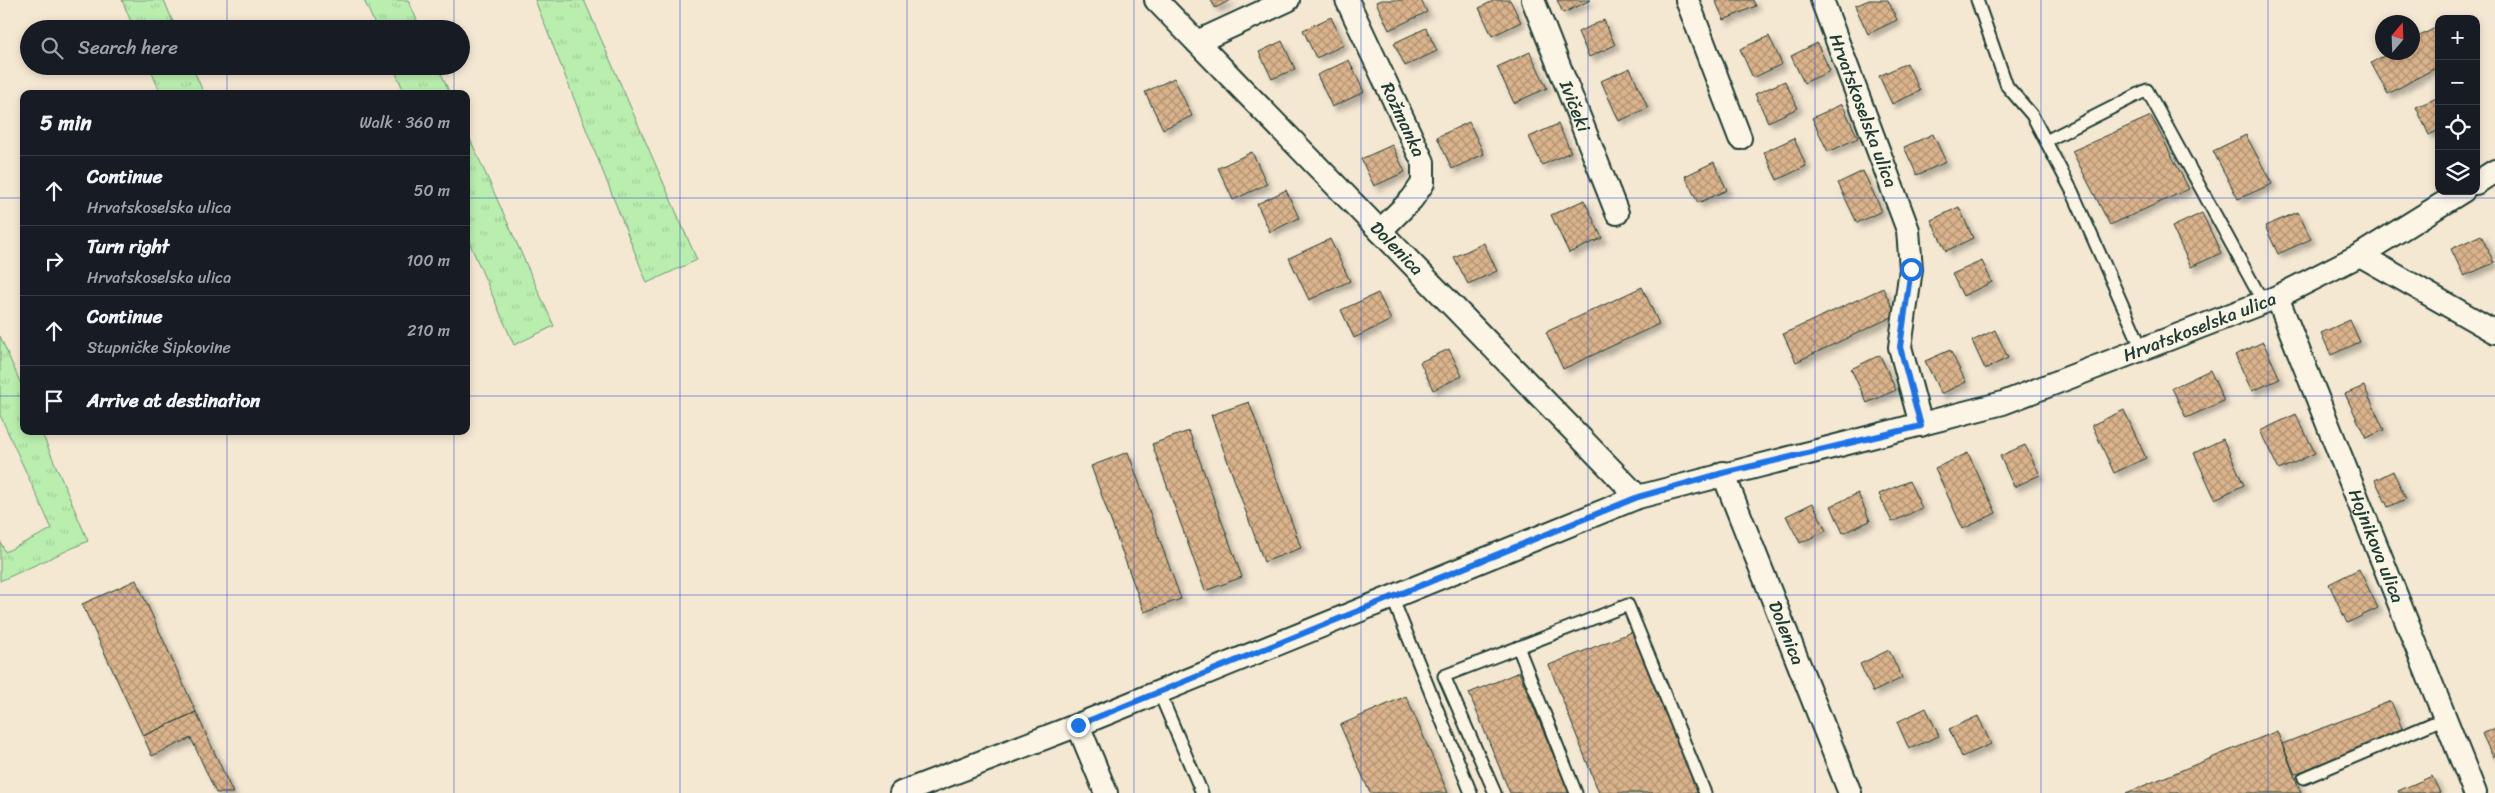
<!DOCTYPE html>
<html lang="en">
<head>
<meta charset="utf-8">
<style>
  :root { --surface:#171b24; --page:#242831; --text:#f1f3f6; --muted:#9ea1a6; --line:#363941 }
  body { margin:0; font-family:Sriracha,sans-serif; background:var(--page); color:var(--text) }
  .controls { position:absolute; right:15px; top:15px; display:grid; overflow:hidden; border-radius:10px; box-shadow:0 2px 8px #0003 }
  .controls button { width:45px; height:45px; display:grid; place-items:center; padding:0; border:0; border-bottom:1px solid var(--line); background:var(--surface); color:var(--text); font:25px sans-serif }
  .compass { position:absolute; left:2375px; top:15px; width:45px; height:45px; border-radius:50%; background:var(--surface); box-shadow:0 2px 8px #0003; rotate:19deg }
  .stop { position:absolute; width:15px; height:15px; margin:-11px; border:4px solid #1a73e8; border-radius:50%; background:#fff }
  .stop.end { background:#1a73e8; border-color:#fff; box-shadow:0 1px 5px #0008 }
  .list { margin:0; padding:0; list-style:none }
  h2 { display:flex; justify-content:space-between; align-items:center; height:65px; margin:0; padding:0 20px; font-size:21px }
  h2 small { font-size:16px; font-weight:400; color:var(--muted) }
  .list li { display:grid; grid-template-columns:32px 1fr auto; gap:15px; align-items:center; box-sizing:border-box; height:70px; padding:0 20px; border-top:1px solid var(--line) }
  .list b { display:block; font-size:19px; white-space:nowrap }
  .list p { margin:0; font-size:16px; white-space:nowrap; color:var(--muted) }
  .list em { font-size:16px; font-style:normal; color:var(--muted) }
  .icon { flex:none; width:28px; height:28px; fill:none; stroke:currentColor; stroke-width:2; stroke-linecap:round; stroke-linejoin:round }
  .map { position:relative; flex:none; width:2495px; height:793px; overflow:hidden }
  .search { position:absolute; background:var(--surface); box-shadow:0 2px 8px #0003; left:20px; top:20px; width:450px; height:55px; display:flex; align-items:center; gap:12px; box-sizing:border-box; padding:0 18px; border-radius:28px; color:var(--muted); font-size:19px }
  .panel { position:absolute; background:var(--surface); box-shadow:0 2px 8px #0003; left:20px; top:90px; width:450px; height:345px; border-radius:10px }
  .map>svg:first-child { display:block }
</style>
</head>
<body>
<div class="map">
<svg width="2495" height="793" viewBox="0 0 2495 793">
  <defs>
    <pattern id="grass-tufts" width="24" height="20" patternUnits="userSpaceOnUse" patternTransform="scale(1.25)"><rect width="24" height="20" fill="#baeeaf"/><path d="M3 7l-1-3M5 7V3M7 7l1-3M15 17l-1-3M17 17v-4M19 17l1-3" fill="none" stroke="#9fcd97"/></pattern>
    <pattern id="building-cross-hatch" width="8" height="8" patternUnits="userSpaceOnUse" patternTransform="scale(1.25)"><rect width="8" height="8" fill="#dbb38c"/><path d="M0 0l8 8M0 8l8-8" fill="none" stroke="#b19373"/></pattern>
    <filter id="shadow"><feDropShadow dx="4.5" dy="4.5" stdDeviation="2.5" flood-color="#0004"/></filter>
  </defs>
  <rect width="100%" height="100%" fill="#f5e8d3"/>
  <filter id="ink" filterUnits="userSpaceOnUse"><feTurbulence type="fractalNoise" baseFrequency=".02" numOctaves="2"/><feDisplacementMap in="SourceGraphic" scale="10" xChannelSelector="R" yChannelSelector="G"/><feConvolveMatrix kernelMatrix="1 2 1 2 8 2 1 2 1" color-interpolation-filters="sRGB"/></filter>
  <g filter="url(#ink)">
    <path fill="url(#grass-tufts)" stroke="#6c9672" d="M122 0H164L176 29H134Z
      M364 0H408L421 29H377Z
      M535 0H584L697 260 647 283Z
      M149 66H192L204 94H161Z
      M393 66H438L450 94H405Z
      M466 130 554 326 514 345 466 235Z
      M0 336 24 391V431H41L88 541 0 581V541L5 552 52 529 0 415Z"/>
    <path fill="url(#building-cross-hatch)" stroke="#1f3d34" filter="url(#shadow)" d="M1211 0H1231L1215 8Z
      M1381 0H1421L1427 12 1389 30 1376 2Z
      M1495 0H1510L1521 22 1492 36 1479 8Z
      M1557 0H1591L1563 13Z
      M1715 0H1753L1756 6 1724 20Z
      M1869 0H1888L1897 20 1868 34 1855 6Z
      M1331 17 1344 45 1316 58 1303 30Z
      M1604 20 1615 45 1589 57 1578 32Z
      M2439 26V66L2388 94 2371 63 2390 52H2412V40Z
      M1426 28 1437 51 1405 66 1394 43Z
      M1769 36 1782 64 1753 78 1740 49Z
      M1282 41 1295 69 1272 79 1259 52Z
      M1817 43 1830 71 1804 83 1791 56Z
      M1530 52 1547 88 1514 103 1497 67Z
      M1349 60 1364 92 1332 107 1317 75Z
      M1907 63 1920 91 1892 104 1879 76Z
      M1630 68 1648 108 1619 121 1601 81Z
      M1174 78 1192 116 1163 129 1145 92Z
      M1785 81 1798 108 1768 122 1755 94Z
      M2439 97V130L2429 135 2416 107Z
      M1842 104 1858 138 1828 152 1812 118Z
      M2151 116 2189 189 2110 225 2072 151Z
      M1469 122 1484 154 1452 169 1437 137Z
      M1558 124 1571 152 1542 165 1529 137Z
      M1933 134 1946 162 1917 175 1904 147Z
      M2246 135 2272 184 2238 199 2213 151Z
      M1794 138 1806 166 1777 180 1764 152Z
      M1392 145 1405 172 1374 186 1361 159Z
      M1252 152 1267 184 1233 200 1218 168Z
      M1714 162 1727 190 1698 203 1685 176Z
      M1863 171 1882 211 1857 223 1838 183Z
      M1286 190 1299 218 1270 232 1257 204Z
      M1584 200 1602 238 1569 253 1551 215Z
      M1959 207 1973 238 1946 251 1931 220Z
      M2298 212 2311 239 2278 254 2265 226Z
      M2202 213 2221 253 2191 267 2172 227Z
      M2481 235 2494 263 2464 276 2451 249Z
      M1330 239 1350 281 1309 300 1289 258Z
      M1484 243 1497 271 1468 284 1454 257Z
      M1982 261 1992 282 1963 296 1952 274Z
      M1642 287 1659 324 1563 369 1546 332Z
      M1883 288 1896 315 1796 362 1783 334Z
      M1378 293 1391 320 1354 338 1341 310Z
      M2350 320 2360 342 2331 355 2321 333Z
      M1995 330 2008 358 1985 369 1972 341Z
      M2263 342 2280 379 2252 391 2235 355Z
      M1449 349 1462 376 1433 390 1420 362Z
      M1950 350 1966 382 1941 394 1925 361Z
      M1880 355 1896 390 1867 403 1851 369Z
      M2210 370 2224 401 2186 418 2172 388Z
      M2364 386 2384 430 2366 438 2345 394Z
      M1249 402 1301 548 1264 562 1211 415Z
      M2124 410 2146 458 2114 473 2092 425Z
      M2296 414 2315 453 2279 470 2260 431Z
      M1189 431 1242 577 1205 591 1152 444Z
      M2223 439 2244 485 2215 499 2194 453Z
      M2025 445 2040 475 2014 487 2000 456Z
      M1128 452 1181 599 1144 612 1091 466Z
      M1968 453 1996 513 1963 529 1935 468Z
      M2393 471 2406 499 2388 507 2375 480Z
      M1909 481 1922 508 1892 522 1879 494Z
      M1858 493 1870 521 1843 533 1831 506Z
      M1813 503 1826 531 1800 543 1786 516Z
      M2359 569 2378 608 2347 623 2329 584Z
      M136 580 196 712 143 736 82 604Z
      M1637 630 1701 793H1599L1549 665Z
      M1889 650 1902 678 1873 692 1860 664Z
      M1519 672 1569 793H1510L1469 693Z
      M1406 696 1448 793H1370L1340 725Z
      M2391 701 2403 731 2295 774 2282 744Z
      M1926 708 1939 736 1909 749 1897 722Z
      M196 712 233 793H216L191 738 152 756 143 736Z
      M1978 716 1991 744 1962 757 1949 729Z
      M2495 728V756L2493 757 2482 734Z
      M2277 731 2301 793H2126Z
      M2432 776 2440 793H2399L2398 791Z"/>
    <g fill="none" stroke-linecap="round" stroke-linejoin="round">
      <defs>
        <path id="lane" d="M1977 0 2007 86 2032 115 2072 191 2142 349
          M2046 141 2147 90 2263 302
          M1392 597 1471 793
          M1518 647 1576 793
          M1159 692 1202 793
          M2304 778 2445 718
          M1495 793 1444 676 1628 605 1705 793"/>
        <g id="street">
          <path id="s1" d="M1156 0 1638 497"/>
          <path id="s2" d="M1347 0 1423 162V183L1412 199 1380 231"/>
          <path id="s3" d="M1533 0 1617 213"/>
          <path d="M1687 0 1740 138"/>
          <path id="s4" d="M1822 0 1908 230 1911 269 1900 347 1921 425"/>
          <path d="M1197 42 1288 0"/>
          <path d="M2476 183 2495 171"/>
          <path d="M2360 255 2495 332"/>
          <path id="s5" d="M2277 297 2475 793"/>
          <path id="s6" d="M1723 473 1850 793"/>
          <path d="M1078 725 1106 793"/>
          <path id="s7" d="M901 793 1078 725 1638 497 2003 403 2277 297 2360 255 2463 191"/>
        </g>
      </defs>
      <use href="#lane" stroke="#1f3d34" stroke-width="15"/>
      <use href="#street" stroke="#1f3d34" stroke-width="26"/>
      <use href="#lane" stroke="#fcf5e5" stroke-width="11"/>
      <use href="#street" stroke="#fcf5e5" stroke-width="22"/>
    </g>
  </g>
  <g fill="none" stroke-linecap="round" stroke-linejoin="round" filter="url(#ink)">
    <path stroke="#1a73e8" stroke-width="6" d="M1078 725 1638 497 1723 473 1921 426 1900 347 1911 269"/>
  </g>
  <path fill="none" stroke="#1d4ed8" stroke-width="1" stroke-opacity="0.55" d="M227 0V29M454 0V29M680 0V793M907 0V793M1134 0V793M1361 0V793M1588 0V793M1815 0V793M2041 0V793M2268 0V793M227 66V94M454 66V94M0 198H24M466 198H2495M0 396H24M466 396H2495M227 431V793M454 431V793M0 595H2495"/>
  <g text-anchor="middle" stroke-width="4" stroke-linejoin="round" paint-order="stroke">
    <g font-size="18" fill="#1f3d34" stroke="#fcf5e5">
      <text dy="6" stroke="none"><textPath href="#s3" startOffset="114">Ivičeki</textPath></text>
      <text dy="6" stroke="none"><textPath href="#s4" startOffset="118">Hrvatskoselska ulica</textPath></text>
      <text dy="6" stroke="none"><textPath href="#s2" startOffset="132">Rožmanka</textPath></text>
      <text dy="6" stroke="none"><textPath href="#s1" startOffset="346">Dolenica</textPath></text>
      <text dy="6" stroke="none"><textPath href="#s7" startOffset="1382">Hrvatskoselska ulica</textPath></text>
      <text dy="6" stroke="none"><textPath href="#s5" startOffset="268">Hojnikova ulica</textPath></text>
      <text dy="6" stroke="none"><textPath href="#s6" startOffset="172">Dolenica</textPath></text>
    </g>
  </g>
</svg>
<div class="controls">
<button>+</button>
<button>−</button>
<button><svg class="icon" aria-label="locate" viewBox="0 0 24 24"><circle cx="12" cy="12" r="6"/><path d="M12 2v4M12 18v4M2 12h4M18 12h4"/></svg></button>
<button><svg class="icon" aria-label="layers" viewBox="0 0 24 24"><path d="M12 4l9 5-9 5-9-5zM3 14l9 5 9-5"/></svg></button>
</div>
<svg class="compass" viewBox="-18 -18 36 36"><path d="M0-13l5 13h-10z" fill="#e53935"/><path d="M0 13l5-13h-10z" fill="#9ea1a6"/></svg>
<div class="stop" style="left:1911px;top:269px"></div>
<div class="stop end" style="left:1078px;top:725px"></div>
<div class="search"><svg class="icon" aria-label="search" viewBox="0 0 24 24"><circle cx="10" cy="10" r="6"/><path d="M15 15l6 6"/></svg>Search here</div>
<section class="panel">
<h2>5 min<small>Walk · 360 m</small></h2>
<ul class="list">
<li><svg class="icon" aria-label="ahead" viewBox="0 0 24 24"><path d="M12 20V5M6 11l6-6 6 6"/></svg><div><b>Continue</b><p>Hrvatskoselska ulica</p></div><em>50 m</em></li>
<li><svg class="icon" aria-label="right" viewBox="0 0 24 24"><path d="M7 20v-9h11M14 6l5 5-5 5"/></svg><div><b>Turn right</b><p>Hrvatskoselska ulica</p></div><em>100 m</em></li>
<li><svg class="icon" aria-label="ahead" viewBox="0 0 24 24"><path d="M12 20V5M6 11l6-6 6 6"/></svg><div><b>Continue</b><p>Stupničke Šipkovine</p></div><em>210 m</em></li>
<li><svg class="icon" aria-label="arrive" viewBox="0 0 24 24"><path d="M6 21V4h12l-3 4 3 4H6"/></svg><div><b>Arrive at destination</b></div></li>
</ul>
</section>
</div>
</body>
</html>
